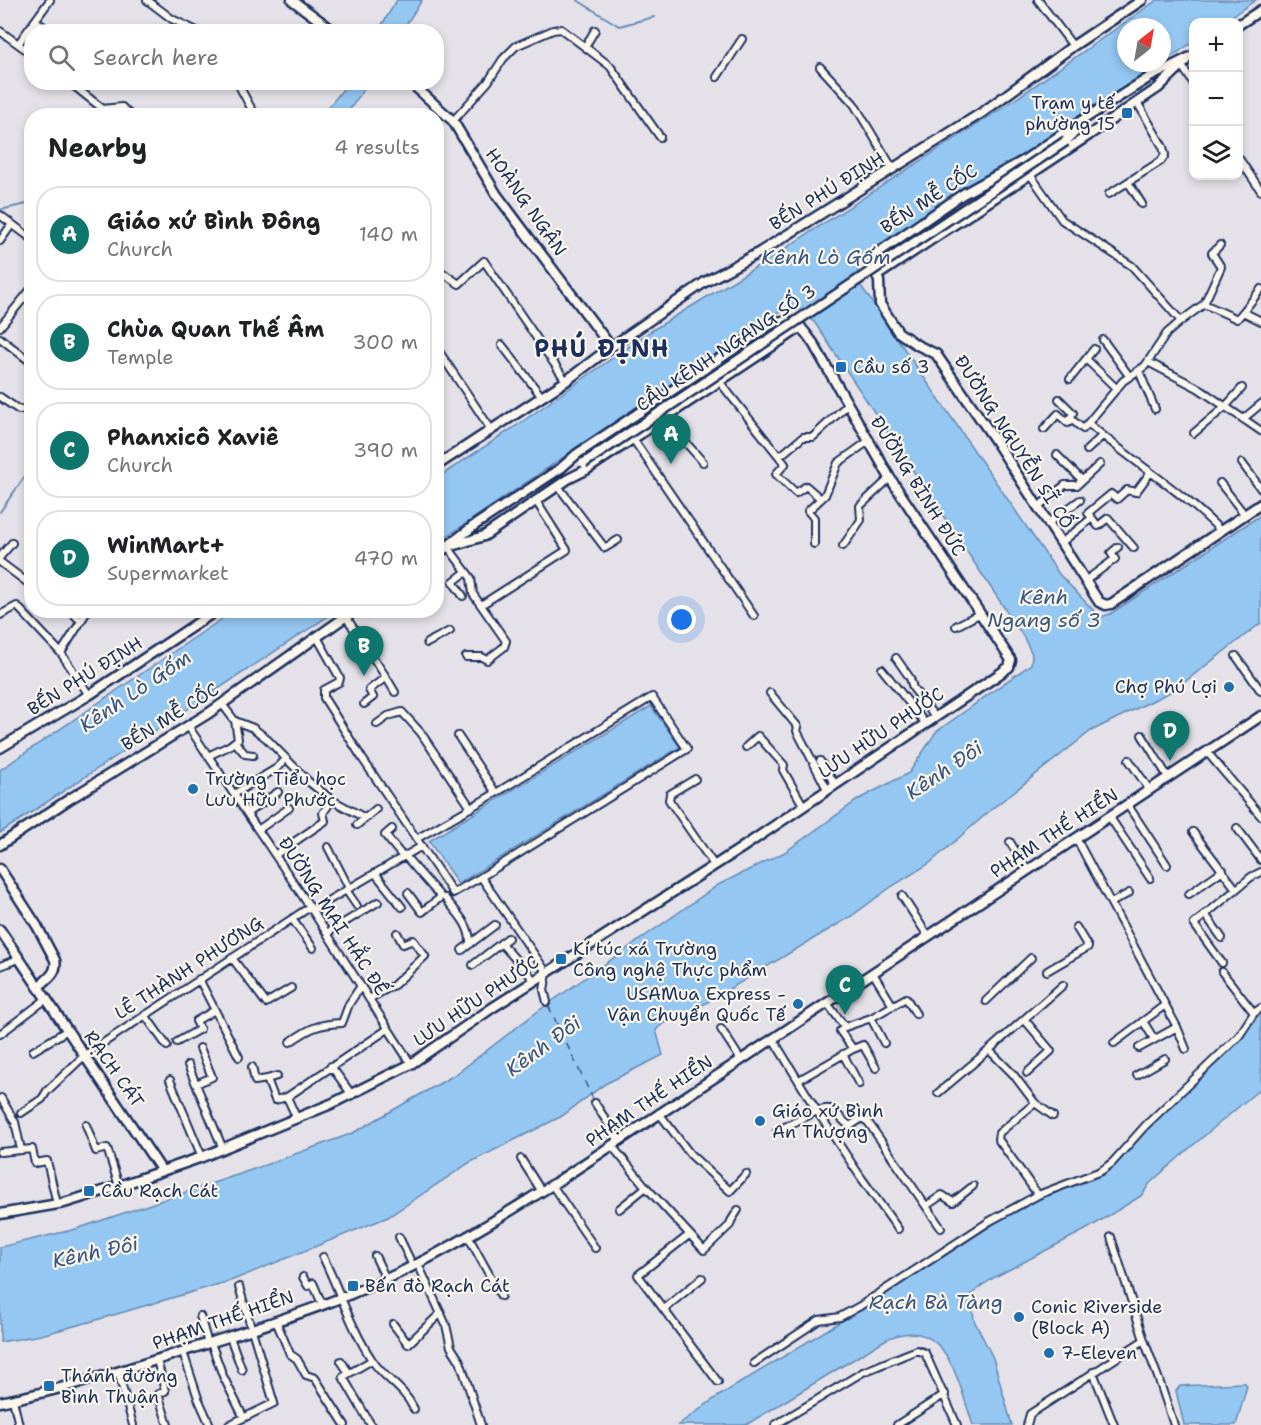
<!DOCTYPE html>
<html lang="en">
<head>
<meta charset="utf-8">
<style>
  :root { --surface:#fff; --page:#f2f2f2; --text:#202124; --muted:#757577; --line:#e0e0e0; --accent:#0f766e }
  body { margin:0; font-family:"Shantell Sans",sans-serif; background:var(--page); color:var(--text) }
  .controls { position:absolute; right:18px; top:18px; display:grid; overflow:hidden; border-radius:12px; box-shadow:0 3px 9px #0003 }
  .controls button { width:54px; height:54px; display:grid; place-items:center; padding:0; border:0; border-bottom:2px solid var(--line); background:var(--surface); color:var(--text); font:30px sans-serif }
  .compass { position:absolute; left:1117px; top:18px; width:54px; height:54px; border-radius:50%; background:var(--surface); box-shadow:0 3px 9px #0003; rotate:31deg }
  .you { position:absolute; left:682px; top:620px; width:21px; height:21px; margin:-15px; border:4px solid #fff; border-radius:50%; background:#1a73e8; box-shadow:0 0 0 9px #1a73e833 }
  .badge { display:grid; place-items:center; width:39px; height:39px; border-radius:50%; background:var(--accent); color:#fff; font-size:20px; font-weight:700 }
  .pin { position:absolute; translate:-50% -50px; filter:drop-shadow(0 2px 3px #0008) }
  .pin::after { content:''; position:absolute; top:32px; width:21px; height:18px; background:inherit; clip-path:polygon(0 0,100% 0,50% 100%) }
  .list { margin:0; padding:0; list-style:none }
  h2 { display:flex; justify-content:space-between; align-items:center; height:78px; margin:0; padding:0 24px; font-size:26px }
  h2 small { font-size:20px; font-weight:400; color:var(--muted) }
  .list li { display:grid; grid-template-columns:39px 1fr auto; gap:18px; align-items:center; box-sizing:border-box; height:96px; margin:0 12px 12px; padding:0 12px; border:2px solid var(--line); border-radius:24px }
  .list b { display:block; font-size:22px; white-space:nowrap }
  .list p { margin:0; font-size:20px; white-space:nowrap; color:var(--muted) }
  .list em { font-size:20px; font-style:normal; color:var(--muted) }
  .icon { flex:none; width:33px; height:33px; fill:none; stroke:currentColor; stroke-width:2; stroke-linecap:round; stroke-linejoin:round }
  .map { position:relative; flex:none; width:1261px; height:1425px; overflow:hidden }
  .search { position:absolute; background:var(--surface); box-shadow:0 3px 9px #0003; left:24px; top:24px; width:420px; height:66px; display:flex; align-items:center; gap:15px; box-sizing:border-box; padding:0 21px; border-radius:24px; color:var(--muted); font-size:22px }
  .panel { position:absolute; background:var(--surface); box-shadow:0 3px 9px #0003; left:24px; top:108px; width:420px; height:510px; border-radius:24px }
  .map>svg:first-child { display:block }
</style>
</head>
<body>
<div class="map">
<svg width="1261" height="1425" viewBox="0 0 1261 1425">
  <rect width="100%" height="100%" fill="#e5e1e8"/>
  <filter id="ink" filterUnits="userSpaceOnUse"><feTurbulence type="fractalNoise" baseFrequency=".0167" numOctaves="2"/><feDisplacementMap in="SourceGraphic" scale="12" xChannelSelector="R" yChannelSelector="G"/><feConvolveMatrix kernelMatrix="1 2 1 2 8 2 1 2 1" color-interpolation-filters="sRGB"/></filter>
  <g filter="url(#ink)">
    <path fill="#94c7f1" stroke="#648ab6" stroke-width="1.5" fill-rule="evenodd" d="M397 0H422L402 31H378Z
      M1157 0H1256L1223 22H1194L1193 42 998 173 864 255 857 264 859 283 1059 574 1097 614 1101 617 1110 614 1261 515V623L1174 690 1091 731 993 808 930 863 891 887 850 917 684 1016 664 1023 656 1030 663 1055 605 1084 562 1116 469 1163 388 1217 233 1280 93 1321 41 1335 0 1342V1247L76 1229 240 1174 353 1133 456 1074 538 1011 718 885 785 852 859 799 909 773 936 732 1031 664 1032 654 1023 636 815 323C797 306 799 305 776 313L437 543V478L516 426 651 331 761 264 1004 107ZM1126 27H1162V63H1126Z
      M348 83H368L346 115H322Z
      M235 610 336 611 0 833V770Z
      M651 706 680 747 458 884 429 841Z
      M1261 1011V1088L1184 1153 1150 1183 1141 1196 1087 1229 995 1277 980 1287 971 1295 974 1320 993 1358 1012 1425H973C958 1382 946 1311 885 1340L746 1425H678L717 1397 871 1303 1017 1209 1067 1186 1090 1179 1109 1169Z
      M1241 1383H1245L1247 1386 1236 1425H1184L1176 1391 1180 1386Z"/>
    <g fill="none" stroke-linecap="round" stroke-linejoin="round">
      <path stroke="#648ab6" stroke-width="2" d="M577 0 619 26 654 17
        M0 210 31 203
        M0 512 32 466"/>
      <path stroke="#395583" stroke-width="1.5" stroke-dasharray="8 6" stroke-linecap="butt" d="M548 1005 594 1101"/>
      <defs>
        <path id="street" d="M147 0 172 19 199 32
          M1038 0 1073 46
          M36 21 51 32
          M0 31 32 54
          M18 44 50 0
          M585 47 610 66 660 137
          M1182 66 1194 84
          M820 67 854 104 893 169
          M717 77 742 39
          M69 82 103 109
          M237 82 251 108 257 116
          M97 116 102 109 122 107 131 116
          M453 121 488 82 503 59 516 46 553 30 561 29 585 47 595 30
          M1238 157 1261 191
          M1029 173 1062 220 1132 266 1181 321 1204 304 1221 267 1212 253 1220 245
          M1128 182 1142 204
          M1109 194 1161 161 1165 155 1163 147 1137 102
          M0 215 12 224
          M0 241 12 224 32 239
          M436 268 459 284 484 261 566 381
          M1204 304 1237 319 1243 312 1261 321
          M1243 312 1261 289
          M0 327 32 288
          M0 338 32 363
          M1103 340 1130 377
          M502 345 542 397
          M436 347 492 431
          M1086 359 1117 389
          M1148 362 1198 388 1261 431
          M1139 371 1155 409
          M1070 379 1094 349
          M719 381 785 464 776 474 796 493 806 486 821 499
          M0 397 19 410 29 408 32 405
          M1059 399 1073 413 1070 418 1083 429 1088 423C1131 461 1181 490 1221 531
          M664 418 703 462
          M1243 419 1261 404
          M1088 423 1123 381 1145 366 1167 333 1181 321
          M1044 429 1058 414 1068 423 1072 419
          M1194 433 1225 407 1242 388
          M633 439 754 616
          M1087 450 1102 436
          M1057 455 1082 480
          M780 456 803 437H813L847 405
          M1242 463 1261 489
          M1220 483 1245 515
          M558 486 605 548 618 540
          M1038 507 1065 485H1077L1100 464
          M1092 518 1098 526 1108 518 1134 548
          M1048 523 1080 500
          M1061 543 1092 518 1088 513 1111 494 1117 499 1127 490 1136 492 1150 473
          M814 544V518L808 511 825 495 838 463 870 440
          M843 546 861 520 860 506 890 478
          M448 547 471 578 473 594 506 641 504 647 487 660 482 657H466
          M0 557 12 543
          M0 562 32 586
          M1085 581 1115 559 1111 553 1118 547
          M463 596 453 582 466 572
          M481 605 567 550 536 501
          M69 610 81 621
          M0 615 17 606 61 653 89 695
          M346 617 386 677 369 690 373 697 364 704
          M956 626 979 614
          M317 637 340 678 339 682 324 690V698L362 758 453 893 481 877
          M427 643 450 631
          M61 653 88 610
          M1236 656 1261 691
          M896 658 910 678 913 688 935 717
          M882 669 925 723
          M386 677 395 692
          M770 693 798 727 797 731 827 789
          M222 704 235 721 253 728 266 738 309 782 332 800 365 818
          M377 724 388 716 402 712 421 733 471 808
          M188 726 310 907 411 1064
          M1142 735 1168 777
          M458 736 496 793 652 697 687 749 481 877 547 973 544 990 547 1002
          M235 742 245 754 253 755
          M746 747 758 736 784 765 783 770 803 805
          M1207 752 1261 816
          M208 756 229 746 238 739 235 721
          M1129 760 1149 789
          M820 761 835 784
          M695 779 670 794 669 800 714 865
          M234 794 277 768 286 759
          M1127 804 1167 865
          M247 813 278 792
          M1109 816 1150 878
          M357 825 376 809
          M1237 828 1261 860
          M392 829 385 835 403 857
          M258 830 289 808
          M1193 832 1236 889
          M418 838 496 793
          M1076 838 1177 1027 1186 1049
          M1010 842 1027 870
          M328 847 349 888
          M275 855 325 821 323 813 332 800
          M405 856 441 897 422 912 408 893
          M375 873 402 907
          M346 890 357 906
          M1189 894 1223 870
          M902 896 928 936
          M445 898C456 912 471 925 470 944
          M1111 903 1129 893
          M312 910 422 846
          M1205 914 1222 938
          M292 919 313 948
          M327 933 378 902
          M501 943 535 981
          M462 950 495 925
          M232 958 266 1003 291 988
          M1222 963 1194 924 1251 877 1261 872
          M473 965 508 938
          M0 966 18 959
          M1047 971 1088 947 1076 927
          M1222 972 1254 1013
          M873 973 893 1006
          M199 979 239 1057
          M369 999 394 985 425 956 413 940 403 944 397 933
          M986 1001 1031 958
          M827 1003 845 1027
          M145 1015 167 1046
          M871 1018 884 1043
          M1024 1019 1051 1051 1027 1073
          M1143 1021 1154 1039
          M845 1027 871 1018 906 998 916 1014
          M721 1029 741 1060
          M0 1034 45 1000
          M773 1039 817 1111 777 1131
          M177 1042 200 1029 196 1021 215 1010
          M290 1042C310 1028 318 1024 342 1023L349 1004 361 986
          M1114 1043 1165 1005
          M1139 1048 1177 1027
          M853 1049 863 1045 876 1068
          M33 1051 66 1031
          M843 1054 859 1084
          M188 1065 223 1149
          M331 1066 352 1095
          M252 1067 255 1081 267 1079 275 1100 287 1097 297 1119
          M1137 1075 1165 1059
          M267 1079 277 1076
          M170 1080 202 1157
          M799 1080 853 1049 840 1031 845 1027
          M196 1084 212 1077 200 1048
          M938 1093 989 1050
          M287 1097 388 1029
          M1 1098 15 1122 21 1150
          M595 1103 619 1141
          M1035 1103 999 1133 998 1139 1038 1195
          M21 1113 42 1099 47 1091 85 1055 310 907
          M659 1113 690 1154 730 1191 746 1174
          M1053 1116 1035 1103 1013 1074 989 1050 1063 985
          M86 1125 96 1151 107 1148 119 1186
          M612 1146 646 1187 704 1250 730 1225 731 1221 738 1210
          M0 1152 32 1149 35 1163 47 1161 57 1204
          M521 1159 542 1192
          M552 1185 595 1248
          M926 1206 942 1195 953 1202 973 1186
          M619 1209 646 1187
          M898 1229 860 1176 817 1111C837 1103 835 1117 850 1126L862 1118 868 1122 941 1228
          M689 1235 638 1275 718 1382
          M468 1236 501 1296
          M399 1237 413 1266
          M1111 1237 1144 1340 1159 1380 1174 1425
          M375 1256 386 1279
          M323 1257C340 1292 351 1328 372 1360 385 1380 403 1386 414 1409
          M418 1264 446 1325 451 1347 460 1361 481 1425
          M303 1277 308 1286 313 1283 322 1304
          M664 1309 702 1278
          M200 1316 208 1344
          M276 1321 290 1354 297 1359 306 1375 315 1378 345 1425
          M393 1324 408 1344 441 1313
          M230 1337 242 1370
          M211 1343 223 1376 244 1418
          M183 1352 198 1398 210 1425
          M157 1360 165 1391 158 1394 168 1425
          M341 1361 349 1373
          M754 1363 819 1320 840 1317 860 1306 990 1221 1038 1195 1101 1171 1112 1163 1145 1126 1239 1036 1254 1013 1261 1008
          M118 1372 133 1425
          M1093 1372 1114 1425
          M13 1400 19 1425
          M229 1425 274 1403 239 1287
          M371 1425 343 1377 372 1360
          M775 1425 863 1372 917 1350 925 1353 957 1425
          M897 1425 945 1394
          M1027 1425 1030 1414 1144 1340"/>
        <path id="secondary" d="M292 0 335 32
          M1238 25 1261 10
          M410 82 453 121 497 195 611 347
          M1081 121 1023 161 963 194 879 252 874 259 875 271 879 281 880 304 898 332 917 345 936 354 995 440 1099 602 1106 605 1111 604 1261 504
          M1085 136 1089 135 1158 88 1185 62
          M1066 141 1075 132 1081 121 1150 77 1194 55
          M878 275 1089 135
          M436 466 566 381 611 347 705 282 760 252 983 112 1073 46 1142 0
          M455 545 484 536 568 479 586 470 801 327
          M0 748 89 695 217 610
          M0 845 68 800 209 713 355 610
          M0 869 37 926 55 960C58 973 47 979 38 987
          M0 930 162 1171
          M0 1214 64 1203 119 1186 202 1157 331 1104 411 1064 492 1008 740 849 998 675 1009 667 1011 660 890 478 813 343C801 327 796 316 773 323L577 454 561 468 475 525 436 555
          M0 1402C70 1388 138 1366 206 1344 277 1321 352 1298 419 1263 465 1240 508 1212 552 1185L1261 716"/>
      </defs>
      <use href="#street" stroke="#1b2f5e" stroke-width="10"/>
      <use href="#secondary" stroke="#1b2f5e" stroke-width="13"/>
      <use href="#street" stroke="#fbf7ec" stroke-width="6"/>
      <use href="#secondary" stroke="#fbf7ec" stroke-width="8"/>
      <defs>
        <path id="secondary-bridge" d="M584 463 1066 141"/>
      </defs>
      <use href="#secondary-bridge" stroke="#1b2f5e" stroke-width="13" stroke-linecap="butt"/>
      <use href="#secondary-bridge" stroke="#fbf7ec" stroke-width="8"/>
    </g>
  </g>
  <g fill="#1f6fb2" stroke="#fbf7ec" stroke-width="2">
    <rect x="1121" y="107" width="12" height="12" rx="3"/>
    <rect x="835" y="361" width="12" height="12" rx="3"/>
    <circle cx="1229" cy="687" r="6"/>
    <circle cx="193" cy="789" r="6"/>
    <rect x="555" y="953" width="12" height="12" rx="3"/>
    <circle cx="798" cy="1004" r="6"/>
    <circle cx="760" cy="1121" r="6"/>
    <rect x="83" y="1185" width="12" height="12" rx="3"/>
    <rect x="347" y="1280" width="12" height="12" rx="3"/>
    <circle cx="1019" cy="1317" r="6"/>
    <circle cx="1049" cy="1353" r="6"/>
    <rect x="43" y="1380" width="12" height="12" rx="3"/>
  </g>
  <g text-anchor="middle" stroke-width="4.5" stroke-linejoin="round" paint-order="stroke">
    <g font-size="18" fill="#1b2f5e" stroke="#fbf7ec" text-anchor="start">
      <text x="1115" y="109" text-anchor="end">Trạm y tế<tspan x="1115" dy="21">phường 15</tspan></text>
      <text x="853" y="373">Cầu số 3</text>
      <text x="1217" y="693" text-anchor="end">Chợ Phú Lợi</text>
      <text x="205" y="785">Trường Tiểu học<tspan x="205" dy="21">Lưu Hữu Phước</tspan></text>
      <text x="573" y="955">Kí túc xá Trường<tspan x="573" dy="21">Công nghệ Thực phẩm</tspan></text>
      <text x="786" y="1000" text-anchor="end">USAMua Express -<tspan x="786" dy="21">Vận Chuyển Quốc Tế</tspan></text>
      <text x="772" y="1117">Giáo xứ Bình<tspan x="772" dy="21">An Thượng</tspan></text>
      <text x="101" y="1197">Cầu Rạch Cát</text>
      <text x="365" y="1292">Bến đò Rạch Cát</text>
      <text x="1031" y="1313">Conic Riverside<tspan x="1031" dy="21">(Block A)</tspan></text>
      <text x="1061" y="1359">7-Eleven</text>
      <text x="61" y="1382">Thánh đường<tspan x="61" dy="21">Bình Thuận</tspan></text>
    </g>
    <g font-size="18" fill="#1b2f5e" stroke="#fbf7ec">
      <text transform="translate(827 191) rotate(-32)" y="6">BẾN PHÚ ĐỊNH</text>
      <text transform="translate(929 199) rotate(-33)" y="6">BẾN MỄ CỐC</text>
      <text transform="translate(526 202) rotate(55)" y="6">HOÀNG NGÂN</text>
      <text transform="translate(726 348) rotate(-34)" y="6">CẦU KÊNH NGANG SỐ 3</text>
      <text transform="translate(1014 442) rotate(57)" y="6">ĐƯỜNG NGUYỄN SĨ CỐ</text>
      <text transform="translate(918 486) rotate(58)" y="6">ĐƯỜNG BÌNH ĐỨC</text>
      <text transform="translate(85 676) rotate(-32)" y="6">BẾN PHÚ ĐỊNH</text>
      <text transform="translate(170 717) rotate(-32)" y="6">BẾN MỄ CỐC</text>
      <text transform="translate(881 733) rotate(-34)" y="6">LƯU HỮU PHƯỚC</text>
      <text transform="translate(1054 833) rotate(-33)" y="6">PHẠM THẾ HIỂN</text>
      <text transform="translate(333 916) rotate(57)" y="6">ĐƯỜNG MAI HẮC ĐẾ</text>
      <text transform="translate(189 968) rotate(-33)" y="6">LÊ THÀNH PHƯƠNG</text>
      <text transform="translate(476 1001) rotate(-34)" y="6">LƯU HỮU PHƯỚC</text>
      <text transform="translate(114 1069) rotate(55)" y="6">RẠCH CÁT</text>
      <text transform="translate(649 1101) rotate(-34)" y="6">PHẠM THẾ HIỂN</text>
      <text transform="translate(223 1320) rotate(-19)" y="6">PHẠM THẾ HIỂN</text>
    </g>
    <g font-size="20" font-style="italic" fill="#395583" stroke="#fbf7ec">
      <text x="826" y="264">Kênh Lò Gốm</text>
      <text x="1044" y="604">Kênh<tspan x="1044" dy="23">Ngang số 3</tspan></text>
      <text transform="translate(135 691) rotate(-34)" y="7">Kênh Lò Gốm</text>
      <text transform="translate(944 770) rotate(-34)" y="7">Kênh Đôi</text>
      <text transform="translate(543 1046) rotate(-36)" y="7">Kênh Đôi</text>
      <text transform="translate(95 1252) rotate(-12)" y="7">Kênh Đôi</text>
      <text x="936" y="1309">Rạch Bà Tàng</text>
    </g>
    <g font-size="24" font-weight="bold" letter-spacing="1.5" fill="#1b2f5e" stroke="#fbf7ec">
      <text x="602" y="357">PHÚ ĐỊNH</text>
    </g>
  </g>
</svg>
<div class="controls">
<button>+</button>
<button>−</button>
<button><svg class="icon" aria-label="layers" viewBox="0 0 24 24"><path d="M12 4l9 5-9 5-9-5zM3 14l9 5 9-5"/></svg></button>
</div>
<svg class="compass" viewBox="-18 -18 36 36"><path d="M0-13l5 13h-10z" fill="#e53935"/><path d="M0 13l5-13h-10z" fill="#757577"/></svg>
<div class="you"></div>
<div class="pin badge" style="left:671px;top:464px">A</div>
<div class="pin badge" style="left:364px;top:676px">B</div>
<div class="pin badge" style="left:845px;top:1015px">C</div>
<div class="pin badge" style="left:1170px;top:761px">D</div>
<div class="search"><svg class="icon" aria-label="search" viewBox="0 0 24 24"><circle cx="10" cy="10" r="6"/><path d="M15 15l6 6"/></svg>Search here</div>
<section class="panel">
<h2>Nearby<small>4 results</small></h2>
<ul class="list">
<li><span class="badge">A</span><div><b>Giáo xứ Bình Đông</b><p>Church</p></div><em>140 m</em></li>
<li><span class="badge">B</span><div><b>Chùa Quan Thế Âm</b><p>Temple</p></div><em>300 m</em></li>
<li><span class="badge">C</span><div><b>Phanxicô Xaviê</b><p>Church</p></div><em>390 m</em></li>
<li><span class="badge">D</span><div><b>WinMart+</b><p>Supermarket</p></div><em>470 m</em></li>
</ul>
</section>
</div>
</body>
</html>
